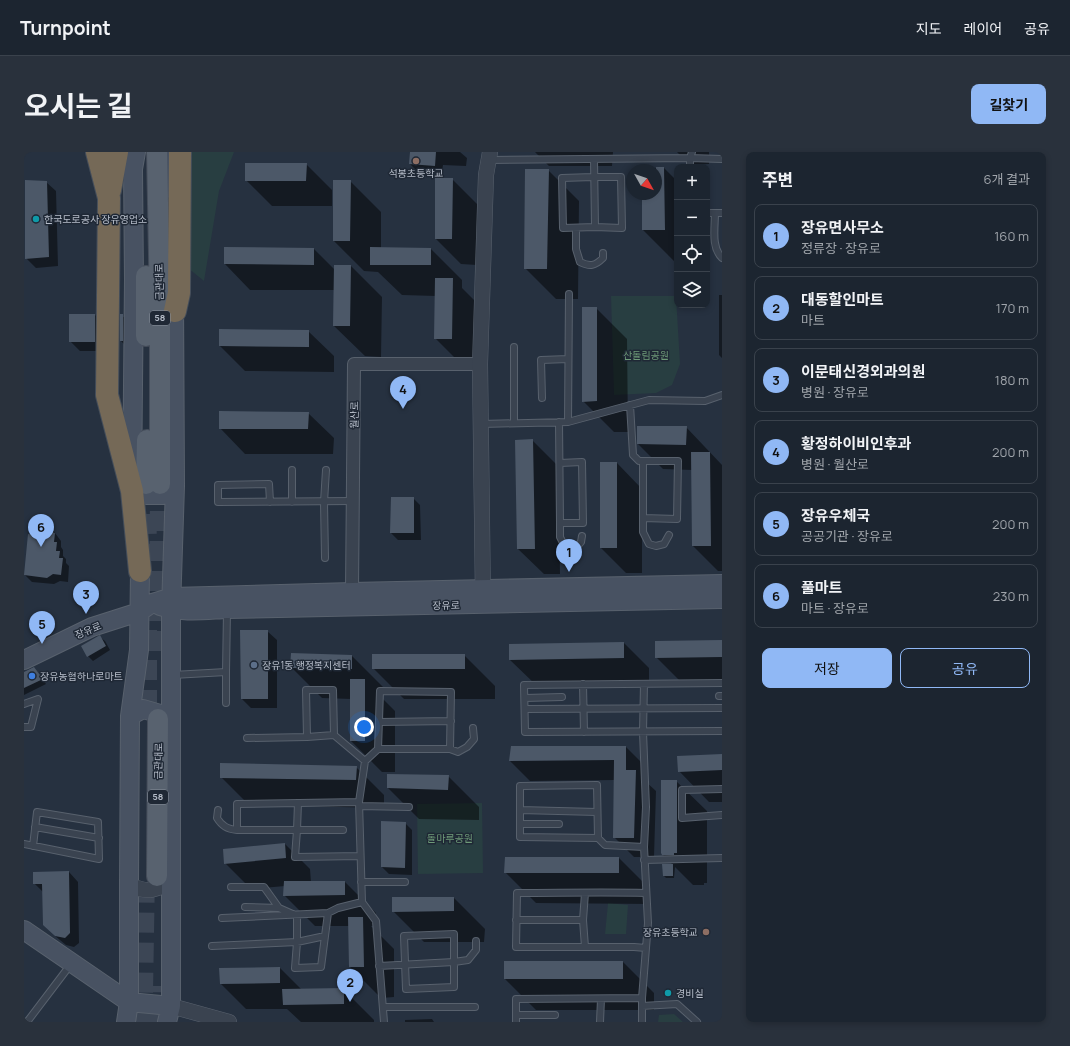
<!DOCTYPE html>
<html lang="ko">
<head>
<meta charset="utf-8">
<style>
  :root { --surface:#1c2530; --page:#29313c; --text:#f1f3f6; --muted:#a0a5ab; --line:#3a424c; --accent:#90b8f5 }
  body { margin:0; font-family:Manrope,"Noto Sans KR",sans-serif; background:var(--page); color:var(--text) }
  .controls { position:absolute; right:12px; top:12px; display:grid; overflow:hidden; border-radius:8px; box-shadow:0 2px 6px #0003 }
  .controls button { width:36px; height:36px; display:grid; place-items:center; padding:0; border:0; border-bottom:1px solid var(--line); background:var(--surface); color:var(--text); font:20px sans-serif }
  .compass { position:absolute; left:602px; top:12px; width:36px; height:36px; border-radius:50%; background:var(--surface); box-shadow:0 2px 6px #0003; rotate:130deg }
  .you { position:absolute; left:340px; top:575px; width:14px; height:14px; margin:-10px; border:3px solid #fff; border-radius:50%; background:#1a73e8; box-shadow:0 0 0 6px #1a73e833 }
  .badge { display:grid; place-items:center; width:26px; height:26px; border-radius:50%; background:var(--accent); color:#111; font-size:13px; font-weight:700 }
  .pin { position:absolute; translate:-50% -33px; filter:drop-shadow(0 1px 2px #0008) }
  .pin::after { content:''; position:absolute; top:21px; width:14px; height:12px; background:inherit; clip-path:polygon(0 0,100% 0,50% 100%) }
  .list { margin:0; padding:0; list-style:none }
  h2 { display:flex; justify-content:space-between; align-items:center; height:52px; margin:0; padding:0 16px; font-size:17px }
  h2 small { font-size:13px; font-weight:400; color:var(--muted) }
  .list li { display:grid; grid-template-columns:26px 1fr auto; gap:12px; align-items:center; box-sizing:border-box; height:64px; margin:0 8px 8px; padding:0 8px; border:1px solid var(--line); border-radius:8px }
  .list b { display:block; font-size:15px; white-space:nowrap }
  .list p { margin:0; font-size:13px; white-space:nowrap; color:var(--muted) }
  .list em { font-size:13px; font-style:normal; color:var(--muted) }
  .actions { display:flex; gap:8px; padding:12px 16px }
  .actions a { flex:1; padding:9px 0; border:1px solid var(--accent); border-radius:8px; text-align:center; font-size:14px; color:var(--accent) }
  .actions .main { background:var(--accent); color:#111 }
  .icon { flex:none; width:22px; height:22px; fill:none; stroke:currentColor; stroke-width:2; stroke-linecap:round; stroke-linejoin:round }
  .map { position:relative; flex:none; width:698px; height:870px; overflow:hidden; border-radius:8px }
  header { display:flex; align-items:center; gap:24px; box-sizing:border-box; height:56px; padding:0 20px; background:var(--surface); border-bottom:1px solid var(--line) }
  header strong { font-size:19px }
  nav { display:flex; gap:22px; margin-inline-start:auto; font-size:14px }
  .intro { display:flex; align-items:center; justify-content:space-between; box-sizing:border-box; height:96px; padding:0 24px }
  h1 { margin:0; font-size:28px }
  .button { padding:10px 18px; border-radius:8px; background:var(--accent); color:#111; font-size:14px; font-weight:700 }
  main { display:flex; gap:24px; padding:0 24px }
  aside { flex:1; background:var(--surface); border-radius:8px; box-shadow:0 2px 6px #0003 }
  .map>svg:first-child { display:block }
</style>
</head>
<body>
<header>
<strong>Turnpoint</strong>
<nav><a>지도</a><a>레이어</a><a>공유</a></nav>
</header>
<div class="intro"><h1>오시는 길</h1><a class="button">길찾기</a></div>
<main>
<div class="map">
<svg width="698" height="870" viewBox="0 0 698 870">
  <rect width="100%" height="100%" fill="#263140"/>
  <path fill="#283e41" d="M167 0H210L195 39 180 129 164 116 163 23Z
    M587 144H652L656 212 648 233 632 241 590 243Z
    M458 651 459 721 394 722 393 652Z
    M584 751 604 753 602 782H581Z
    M650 862 659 870H634L635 863Z"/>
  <path fill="#0007" d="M387 0H436L443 6 442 14 419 13 418 20 393 19 386 12Z
    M511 0H589L588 14H525Z
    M653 0H685V12L666 13Z
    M282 12 308 38V54H248L222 28Z
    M619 16H640L653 29V109H650L619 78V42H632V18H619Z
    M524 18 555 49 554 147H532L501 116Z
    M428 27 454 53 453 113 437 112 412 87Z
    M326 29 357 60V96L407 97 438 128V136L454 152 453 212H437L412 187V144L378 143 354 120 340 119 310 89Z
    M22 30 32 39 34 114 12 116 2 106Z
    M201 96 290 97 311 118 327 114 358 145 357 205 341 204 310 174V138H226L201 112Z
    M695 143H698V206L695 203Z
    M572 156 603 187 604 280H590L559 249Z
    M71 163 80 172V199H56L46 189Z
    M97 163 108 172 107 199 97 189Z
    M284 179 310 204V220L221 219 196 194Z
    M284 261 310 286 309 302H221L196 276Z
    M662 275 698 313V419H694L669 394 668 318 639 317 614 292Z
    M508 288 534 314 536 422H520L494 397Z
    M593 311 618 337V421H602L577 396Z
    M389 346 396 353 397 388H374L367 381Z
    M28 377 37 389V395L39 398V404L42 407V411L45 414 44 430 36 429 30 432 8 430 1 423 15 384Z
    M243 479 253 488V556H227L218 547Z
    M76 485 81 489 86 498 69 509 64 504Z
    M698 489V530L658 531 632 505Z
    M600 491 625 516V531L512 533 486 508Z
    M440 503 471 534V547H380L349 516Z
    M328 504 359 535 358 546 371 559V620H358L327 589V547L298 546 267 515Z
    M10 516 22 532 0 543V521Z
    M602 595 622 615 621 629 632 639 630 705H610L590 685 591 628 506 629 486 609Z
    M698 603V650H685L655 619Z
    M332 615 360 643V656L225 653 197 625Z
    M364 623 424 624 455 655V668L395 667 364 636Z
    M652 629 683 659V731H680V733H669L651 715 650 726H642L640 724 649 713 639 703Z
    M381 671 388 678V723L365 722 358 715Z
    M261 692 286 717 287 730H321L352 761V774H347L370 797V845L357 846 326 815 325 774H291L260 743 261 734 227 737 201 711Z
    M595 706 626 737V752L512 751 481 720Z
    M45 720 54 730 55 791 50 795 42 793 30 783 20 741 10 731Z
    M430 746 461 777 460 790H400L369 759Z
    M599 810 630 841V858H512L481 827Z
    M256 816 278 838 319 837 350 868V870H277L263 857H222L197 832 196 817Z
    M408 867 410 870H381V868Z"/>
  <path fill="#4c5868" d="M386 0H412L411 14 385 12Z
    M221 11H283L282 29H221Z
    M632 15H640L641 78H618V42H632Z
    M501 17H525L523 117H500Z
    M411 26H429L428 87H411Z
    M1 28 23 29 25 105 1 107Z
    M309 28H327L326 89H309Z
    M200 95 290 96V113L200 112Z
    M346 95 407 96V113H346Z
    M310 113H327L326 174H309Z
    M411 126H429L428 187H410Z
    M558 155H573V249L558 250Z
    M45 162H71V190H45Z
    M96 162H99V189H96Z
    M195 177 285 178V195L195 194Z
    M195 259 285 260 284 277H195Z
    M613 274H663L662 293 613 292Z
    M509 287 511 397H493L491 288Z
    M667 300H686L687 394H668Z
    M576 310H593V396H576Z
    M367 345H390V381H366Z
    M15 375 28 376V380L31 381 30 390H33L32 399H36L35 406H39L37 423 29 422 23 426 0 423 4 382 14 383Z
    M216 478H244V547H217Z
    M76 483 82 494 63 505 57 494Z
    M698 488V505L631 506V489Z
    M600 490V506L485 508V492Z
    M267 501 328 503V517L266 516Z
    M348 502H441V517H348Z
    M10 515 19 527 0 536V520Z
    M326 527H341V589H326Z
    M487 594H602V618H612L610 686H589L590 608 485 609Z
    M698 602V618L654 620 653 604Z
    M196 611 333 614 332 628 196 626Z
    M363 622 425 623 424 638 363 636Z
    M637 628H653V701H650V703H638L637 701Z
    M357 669 382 670 381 716 357 715Z
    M261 691 262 706 200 712 199 697Z
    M481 705H595V721H480Z
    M638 712H649V724H639Z
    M45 719 46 781 41 786 31 784 19 773 18 732H9V720Z
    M260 729H321V743L259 744Z
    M368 745H430V759L368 760Z
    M324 765H339L340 815H325Z
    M480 809H599V827H480Z
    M256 815V831L196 832 195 816Z
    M320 836V852L259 853 258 837Z"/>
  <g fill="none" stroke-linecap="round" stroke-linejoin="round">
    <path stroke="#3c4655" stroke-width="20" stroke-dasharray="20 10" stroke-linecap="butt" d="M122 332 123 400
      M123 478V568
      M135 499 136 332
      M113 870 119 842 121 722
      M130 870 132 856V834"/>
    <defs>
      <path id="service" d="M570 7 571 75 539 76 538 26 569 25H597L598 76 571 75
        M465 8 666 6 668 0
        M666 15V6L698 7
        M683 61H698
        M691 61C691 76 687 95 698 106
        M552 76V97L556 110C566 115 571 114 579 106V101
        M518 246 517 208 544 207
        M606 253 609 303 615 309H654L653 367 619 366V309
        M535 270 536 371H559L558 310 536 311
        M544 270 545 142
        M490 271V195
        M457 272 544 270 625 248 681 249 698 243
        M246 350 245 332 194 333V350L329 349
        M268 350V318
        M619 366V380L625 392 632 394 640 392 645 383
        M536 371V385L541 395 551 397 557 390 558 384
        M301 406 300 350 302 318
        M202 520V551
        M149 523 202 520 203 459
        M698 531 500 533 501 580 698 579
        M559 532 560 580
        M695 544H698
        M501 546 538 545
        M0 552 14 547 7 575H0
        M501 557 698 556
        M356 570 427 569
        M283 585 282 538H309L310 583
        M223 586 283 585 310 583 341 609
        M426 597 434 600 443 595 450 587 449 576
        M698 637 658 638V666L698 663
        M335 650 341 609 354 597H426L427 540 356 539 354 597
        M274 651 273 678H213V652L335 650 338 750
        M336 654 385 655
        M194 658 193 666C198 674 203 677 213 678
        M496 658 573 660
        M496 672H535
        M11 675 75 686
        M319 678H273L271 705 336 704
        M574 686 573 633 496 634V685L574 686 581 693 620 695
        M0 692 75 707 74 670 13 660 9 694
        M620 708 698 706
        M337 730H381
        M207 735H240L255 756 273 764V790L271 816 297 815 301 784
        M561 741 559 768 561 795H492L493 741C536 741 579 740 622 741
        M221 755 255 756
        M198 766 304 761
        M492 768H559
        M188 794 273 790 301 784 304 761 314 756 338 750 352 769 360 870
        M561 795H610L622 796
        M355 814 430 810V835L382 837 380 784 430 782V810L444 808 452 798V789
        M618 854 653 852 673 870
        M359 855H451
        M492 863H531
        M3 870 47 812
        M492 870V847L618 846
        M576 870 577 847
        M618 870V846L624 771 620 695 622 655 619 580 620 532"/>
      <path id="minor" d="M328 440 330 212H456"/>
      <path id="tertiary" d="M459 448 456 212 462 23 466 0
        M105 733C124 741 128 739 147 731
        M147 854 205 870"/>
      <path id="secondary" d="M112 0 109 17 110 127 108 339 123 343H139L151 334
        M145 0 146 37
        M136 454C158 461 180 458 203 457L698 447
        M0 508 68 475 115 460 128 451 148 445 328 440 698 432
        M106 564 119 557 147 565
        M0 778 105 850 147 854
        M102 870 105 850V733L106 564 115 498 116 419
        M143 870 147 854V457L151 334 150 145"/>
      <path id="primary" d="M133 0 136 154V332
        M122 124V184
        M122 332 123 288
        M133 724 134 567"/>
      <path id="motorway" d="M73 0 85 46 83 243 108 339 116 419
        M86 38 93 0
        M151 159 155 141 156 0"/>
    </defs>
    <use href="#service" stroke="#58616d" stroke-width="8"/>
    <use href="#minor" stroke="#58616d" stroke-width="14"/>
    <use href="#tertiary" stroke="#58616d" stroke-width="16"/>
    <use href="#secondary" stroke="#58616d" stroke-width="20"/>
    <use href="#primary" stroke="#444c59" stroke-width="22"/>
    <use href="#motorway" stroke="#454e5a" stroke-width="24"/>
    <use href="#service" stroke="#3a4350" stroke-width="6"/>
    <use href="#minor" stroke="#3a4350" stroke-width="12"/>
    <use href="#tertiary" stroke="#3a4350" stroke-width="15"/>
    <use href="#secondary" stroke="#485262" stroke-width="18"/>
    <use href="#primary" stroke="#58626f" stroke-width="20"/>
    <use href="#motorway" stroke="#756957" stroke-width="22"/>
  </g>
  <g fill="#8d6e63" stroke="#1f2835" stroke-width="1.5">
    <circle cx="392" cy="9" r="4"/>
    <circle cx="682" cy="780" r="4"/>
  </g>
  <g fill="#0f9aa8" stroke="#1f2835" stroke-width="1.5">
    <circle cx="12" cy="67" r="4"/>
    <circle cx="644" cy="841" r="4"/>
  </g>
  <circle fill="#5c6f8a" stroke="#1f2835" stroke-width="1.5" cx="230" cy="513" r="4"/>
  <circle fill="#3f7fe0" stroke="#1f2835" stroke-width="1.5" cx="8" cy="524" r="4"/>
  <g text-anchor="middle" stroke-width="3" stroke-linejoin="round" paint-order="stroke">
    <g fill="#1f2835" stroke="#89919d" stroke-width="1">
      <rect x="126" y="159" width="20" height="14" rx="3"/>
      <rect x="124" y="638" width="20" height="14" rx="3"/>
    </g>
    <g font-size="9" font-weight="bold" fill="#b7beca">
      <text x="136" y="169">58</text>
      <text x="134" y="648">58</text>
    </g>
    <g font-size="10" fill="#b7beca" stroke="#1f2835" text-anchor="start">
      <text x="392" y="25" text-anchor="middle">석봉초등학교</text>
      <text x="20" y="71">한국도로공사 장유영업소</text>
      <text x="238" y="517">장유1동 행정복지센터</text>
      <text x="16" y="528">장유농협하나로마트</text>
      <text x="674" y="784" text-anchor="end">장유초등학교</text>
      <text x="652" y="845">경비실</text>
    </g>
    <g font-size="10" fill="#b7beca" stroke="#1f2835">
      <text transform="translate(135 130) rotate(-91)" y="4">금관대로</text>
      <text transform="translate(330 263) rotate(-89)" y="4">월산로</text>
      <text transform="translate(422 453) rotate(-1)" y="4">장유로</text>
      <text transform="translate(64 478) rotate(-23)" y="4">장유로</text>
      <text transform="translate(134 609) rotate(-89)" y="4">금관대로</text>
    </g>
    <g font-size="10" fill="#6e9a78" stroke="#1f2835">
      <text x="622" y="207">산돌림공원</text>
      <text x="426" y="690">돌마루공원</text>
    </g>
  </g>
</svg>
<div class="controls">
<button>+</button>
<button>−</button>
<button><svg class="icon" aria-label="locate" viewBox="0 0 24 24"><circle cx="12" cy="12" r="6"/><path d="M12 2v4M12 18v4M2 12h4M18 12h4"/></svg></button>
<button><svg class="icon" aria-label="layers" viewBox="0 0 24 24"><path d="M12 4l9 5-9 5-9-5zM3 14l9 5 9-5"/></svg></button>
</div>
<svg class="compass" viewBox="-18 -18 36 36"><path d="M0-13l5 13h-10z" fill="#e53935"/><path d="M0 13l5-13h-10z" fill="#a0a5ab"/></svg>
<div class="you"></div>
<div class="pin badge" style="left:545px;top:420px">1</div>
<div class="pin badge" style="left:326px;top:850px">2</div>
<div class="pin badge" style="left:62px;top:462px">3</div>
<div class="pin badge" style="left:379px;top:257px">4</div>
<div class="pin badge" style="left:18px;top:492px">5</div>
<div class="pin badge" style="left:17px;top:395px">6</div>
</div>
<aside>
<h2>주변<small>6개 결과</small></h2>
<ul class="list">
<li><span class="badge">1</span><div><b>장유면사무소</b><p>정류장 · 장유로</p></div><em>160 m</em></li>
<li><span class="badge">2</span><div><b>대동할인마트</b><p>마트</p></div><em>170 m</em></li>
<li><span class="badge">3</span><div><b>이문태신경외과의원</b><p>병원 · 장유로</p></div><em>180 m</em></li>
<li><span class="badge">4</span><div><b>황정하이비인후과</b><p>병원 · 월산로</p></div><em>200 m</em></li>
<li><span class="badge">5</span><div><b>장유우체국</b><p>공공기관 · 장유로</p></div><em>200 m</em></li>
<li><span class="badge">6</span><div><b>풀마트</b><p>마트 · 장유로</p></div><em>230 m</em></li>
</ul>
<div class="actions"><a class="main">저장</a><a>공유</a></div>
</aside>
</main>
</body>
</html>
